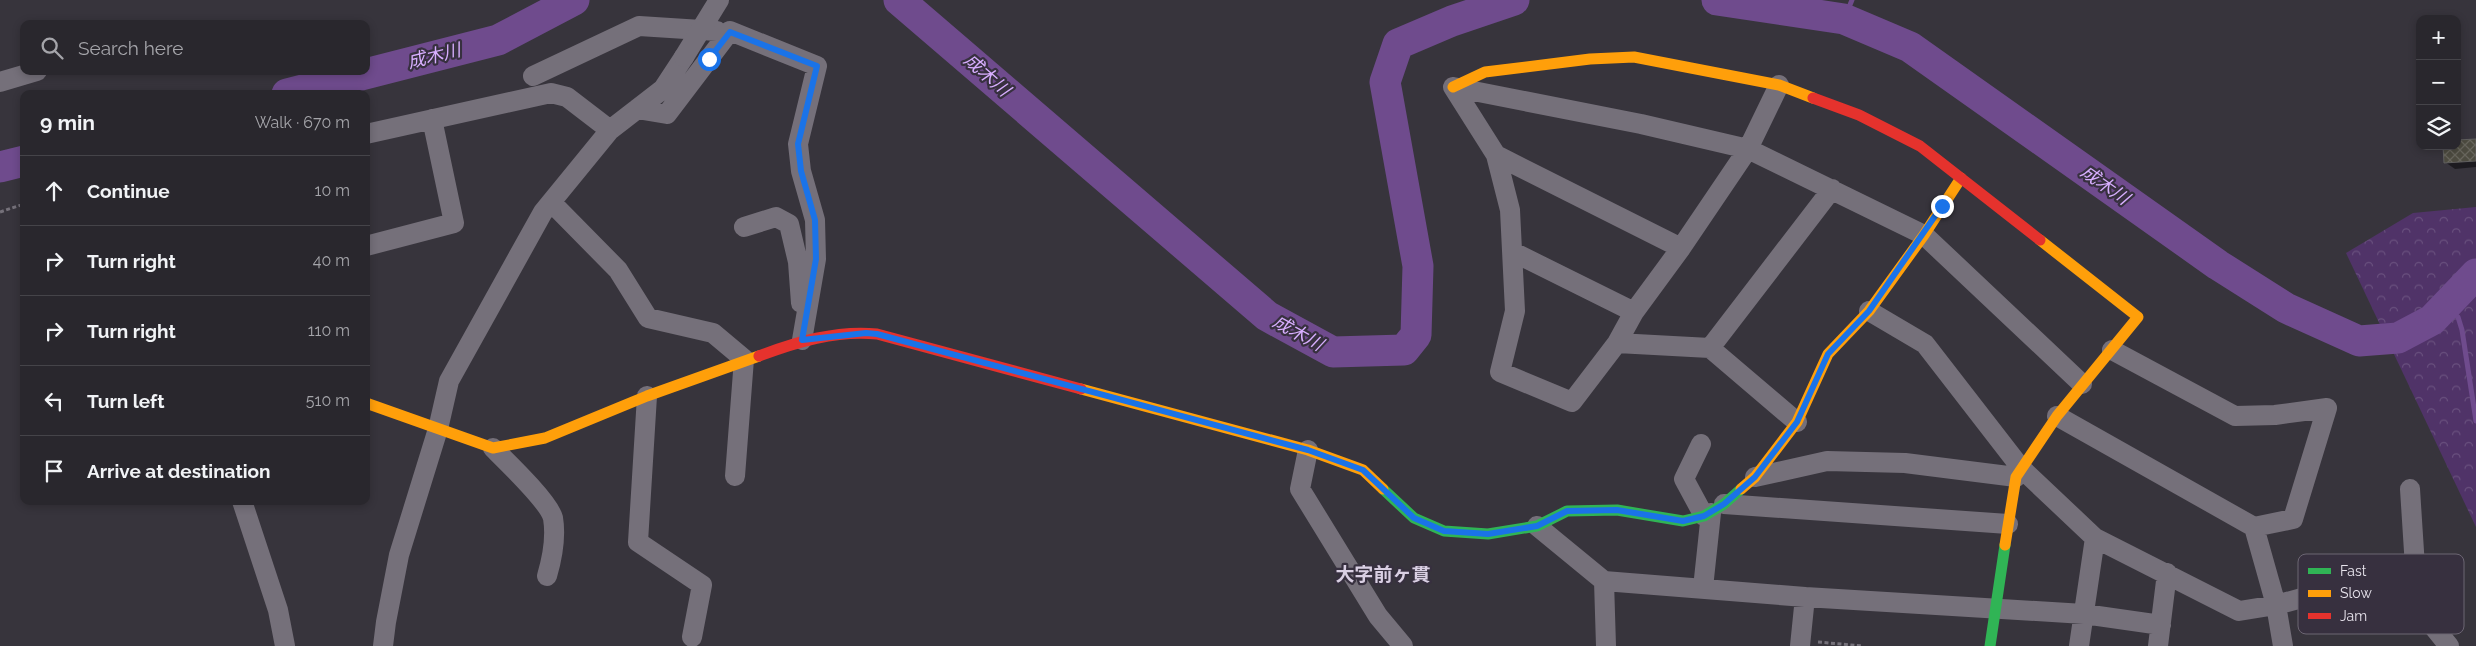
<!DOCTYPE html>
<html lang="en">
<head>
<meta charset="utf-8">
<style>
  :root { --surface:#29272d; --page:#312f35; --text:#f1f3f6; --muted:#a5a5aa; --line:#454449 }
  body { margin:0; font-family:Raleway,"Noto Sans JP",sans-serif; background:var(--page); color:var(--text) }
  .controls { position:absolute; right:15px; top:15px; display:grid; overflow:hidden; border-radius:10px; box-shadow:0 2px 8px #0003 }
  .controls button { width:45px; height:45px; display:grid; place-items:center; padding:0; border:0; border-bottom:1px solid var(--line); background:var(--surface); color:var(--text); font:25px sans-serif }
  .stop { position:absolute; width:15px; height:15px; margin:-11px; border:4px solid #1a73e8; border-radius:50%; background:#fff }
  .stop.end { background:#1a73e8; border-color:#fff; box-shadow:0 1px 5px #0008 }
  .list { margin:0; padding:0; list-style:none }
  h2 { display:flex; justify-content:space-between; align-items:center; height:65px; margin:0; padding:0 20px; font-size:21px }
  h2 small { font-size:16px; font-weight:400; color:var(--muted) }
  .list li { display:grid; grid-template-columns:32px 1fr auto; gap:15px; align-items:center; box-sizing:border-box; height:70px; padding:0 20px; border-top:1px solid var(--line) }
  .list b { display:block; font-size:19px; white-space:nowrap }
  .list em { font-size:16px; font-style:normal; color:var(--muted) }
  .icon { flex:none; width:28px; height:28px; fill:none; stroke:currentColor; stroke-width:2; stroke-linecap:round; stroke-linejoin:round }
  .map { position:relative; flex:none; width:2476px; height:646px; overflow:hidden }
  .search { position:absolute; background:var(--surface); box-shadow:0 2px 8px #0003; left:20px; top:20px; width:350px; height:55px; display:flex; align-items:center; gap:12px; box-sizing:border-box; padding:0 18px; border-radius:10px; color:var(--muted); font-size:19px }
  .panel { position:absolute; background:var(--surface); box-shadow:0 2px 8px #0003; left:20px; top:90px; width:350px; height:415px; border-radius:10px }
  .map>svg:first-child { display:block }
</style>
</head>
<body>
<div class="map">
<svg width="2476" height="646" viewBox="0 0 2476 646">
  <defs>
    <pattern id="forest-crowns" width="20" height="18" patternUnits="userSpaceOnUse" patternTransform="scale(1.25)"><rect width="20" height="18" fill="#503368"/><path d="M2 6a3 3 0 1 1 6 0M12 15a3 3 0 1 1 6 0" fill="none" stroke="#69507e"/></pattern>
    <pattern id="building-cross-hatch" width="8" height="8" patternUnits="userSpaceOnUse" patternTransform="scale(1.25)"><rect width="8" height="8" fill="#4d4b40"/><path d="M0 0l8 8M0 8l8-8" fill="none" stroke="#67655c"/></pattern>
  </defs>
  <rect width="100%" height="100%" fill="#37343c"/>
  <path fill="url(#forest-crowns)" d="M2476 207V527L2346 253 2413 213Z"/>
  <path fill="#0007" d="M2476 140V167L2455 169 2445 162 2457 146Z"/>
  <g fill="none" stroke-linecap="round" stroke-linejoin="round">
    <path stroke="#6f4b8d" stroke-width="5" d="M1844 19 1852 0
      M2444 307 2458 317 2462 330 2476 421"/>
    <path stroke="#6f4b8d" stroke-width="31" d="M899 0 1267 316 1333 352 1404 350 1416 335 1418 266 1385 82 1398 44 1452 21 1514 0
      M1717 0 1844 19 1910 47 2218 265 2286 308 2359 341 2398 338 2432 320 2476 274
      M287 94 498 40 574 0
      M0 167 24 161"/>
  </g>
  <path fill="url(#building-cross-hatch)" stroke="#605f5f" d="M2476 139V161L2444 163 2443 146H2457V140Z"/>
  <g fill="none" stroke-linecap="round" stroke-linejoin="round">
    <path stroke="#75717a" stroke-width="3" stroke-dasharray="4 2.5" stroke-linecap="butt" d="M0 212 24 204
      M1818 642 1863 646"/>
    <path stroke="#75707a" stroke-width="20" d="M533 76 639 26 717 31
      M0 82 37 71
      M1453 87 1496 155 1510 210 1515 311 1500 372 1572 402 1617 343 1634 312 1681 248 1748 149 1779 85
      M1453 87 1641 124 1748 149 1924 235 2082 384
      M637 109 667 114 730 31 817 66 798 144 801 171 815 220 816 259 802 340
      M366 134 551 93 567 97 610 130
      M1496 155 1681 248
      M551 202 618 270 648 318 713 333 744 359 735 476
      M744 227 776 217 789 224 798 262 801 303
      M366 246 454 223 432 119
      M1513 252 1634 312
      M1869 311 1925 344 2021 468 2095 538 2239 611 2276 605 2415 567
      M1617 343 1710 348 1797 422
      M1710 348 1832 189
      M647 396 638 542 702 585 692 637
      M2057 416 2254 527 2293 519 2327 408 2275 415 2235 416 2112 350
      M1701 444 1684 479 1704 516
      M493 448C506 461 549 502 553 518 556 536 552 559 547 576
      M1308 450 1300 489 1378 616 1403 646
      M1755 477 1827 461 1905 463 2016 477
      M2410 489 2415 567 2428 620 2449 646
      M242 501 278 610 285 646
      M1724 504 2008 524
      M1537 526 1604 581 1805 597 2084 614 2161 625
      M2254 527 2276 605 2283 646
      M1604 581 1606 646
      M1703 588 1711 513
      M383 646 386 622 399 555 438 429 449 381 543 212 610 130 663 89 684 57
      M1800 646 1805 597
      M2079 646 2095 538
      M2158 646 2167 573"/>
    <path stroke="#30b455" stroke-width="11" d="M1383 489 1414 518 1444 531 1488 534 1537 526 1567 511 1617 510 1683 521 1704 516 1724 504 1741 489
      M1990 646 2005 545"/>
    <path stroke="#ff9f0a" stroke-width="11" d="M1453 87 1485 72 1590 59 1634 57 1779 85 1813 98
      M1081 389 1308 450 1363 470 1383 489
      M366 403 493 448 545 438 647 396 759 356
      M1741 489 1755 477 1797 422 1828 354 1869 311 1924 235 1961 178
      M2005 545 2016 477 2057 416 2138 317 2040 240"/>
    <path stroke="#e5322d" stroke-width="11" d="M1813 98 1859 115 1920 146 2040 240
      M759 356C796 342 836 330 877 334L1081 389"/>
    <path stroke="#75707a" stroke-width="20" d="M684 57 719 0"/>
  </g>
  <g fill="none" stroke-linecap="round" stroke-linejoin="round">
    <path stroke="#1a73e8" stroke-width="6" d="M709 59 730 32 817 66 798 144 801 171 815 220 816 259 802 340 866 333 877 334 1308 450 1363 470 1414 518 1444 531 1488 534 1537 526 1567 511 1617 510 1683 521 1704 516 1724 504 1755 477 1797 422 1828 354 1869 311 1942 206"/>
  </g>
  <g text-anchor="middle" stroke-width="4.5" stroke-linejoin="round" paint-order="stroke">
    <g font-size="18" font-style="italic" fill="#d7aefe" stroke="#37303f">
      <text transform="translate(434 56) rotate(-14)" y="6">成木川</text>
      <text transform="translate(987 75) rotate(41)" y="6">成木川</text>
      <text transform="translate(2105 185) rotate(35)" y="6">成木川</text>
      <text transform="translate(1298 333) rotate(29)" y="6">成木川</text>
    </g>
    <g font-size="19" font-weight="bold" fill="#d9cfe3" stroke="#37303f">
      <text x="1383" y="581">大字前ヶ貫</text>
    </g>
  </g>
  <rect x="2298" y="554" width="166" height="80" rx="8" fill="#37303f" stroke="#6c6673" stroke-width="1"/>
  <rect x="2308" y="568" width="23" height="6" fill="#30b455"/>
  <rect x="2308" y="590" width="23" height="7" fill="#ff9f0a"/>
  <rect x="2308" y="613" width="23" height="6" fill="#e5322d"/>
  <g font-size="14" fill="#e7e3ec">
    <text x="2340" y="576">Fast</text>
    <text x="2340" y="598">Slow</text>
    <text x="2340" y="621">Jam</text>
  </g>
</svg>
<div class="controls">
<button>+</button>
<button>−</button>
<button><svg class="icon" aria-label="layers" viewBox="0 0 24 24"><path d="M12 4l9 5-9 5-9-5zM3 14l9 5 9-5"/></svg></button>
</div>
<div class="stop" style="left:709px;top:59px"></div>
<div class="stop end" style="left:1942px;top:206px"></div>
<div class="search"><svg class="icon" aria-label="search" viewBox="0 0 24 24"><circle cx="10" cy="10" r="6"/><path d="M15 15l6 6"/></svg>Search here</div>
<section class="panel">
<h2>9 min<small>Walk · 670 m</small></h2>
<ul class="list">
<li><svg class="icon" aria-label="ahead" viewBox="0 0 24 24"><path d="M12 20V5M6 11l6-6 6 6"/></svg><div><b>Continue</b></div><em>10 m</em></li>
<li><svg class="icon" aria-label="right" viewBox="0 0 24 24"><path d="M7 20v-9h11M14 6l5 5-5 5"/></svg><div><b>Turn right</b></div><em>40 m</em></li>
<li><svg class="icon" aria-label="right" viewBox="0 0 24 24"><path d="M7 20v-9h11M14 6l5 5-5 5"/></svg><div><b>Turn right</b></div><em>110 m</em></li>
<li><svg class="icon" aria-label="left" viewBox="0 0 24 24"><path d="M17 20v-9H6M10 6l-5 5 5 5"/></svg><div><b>Turn left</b></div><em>510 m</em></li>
<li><svg class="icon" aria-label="arrive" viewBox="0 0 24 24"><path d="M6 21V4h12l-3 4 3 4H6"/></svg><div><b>Arrive at destination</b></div></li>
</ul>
</section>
</div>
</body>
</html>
